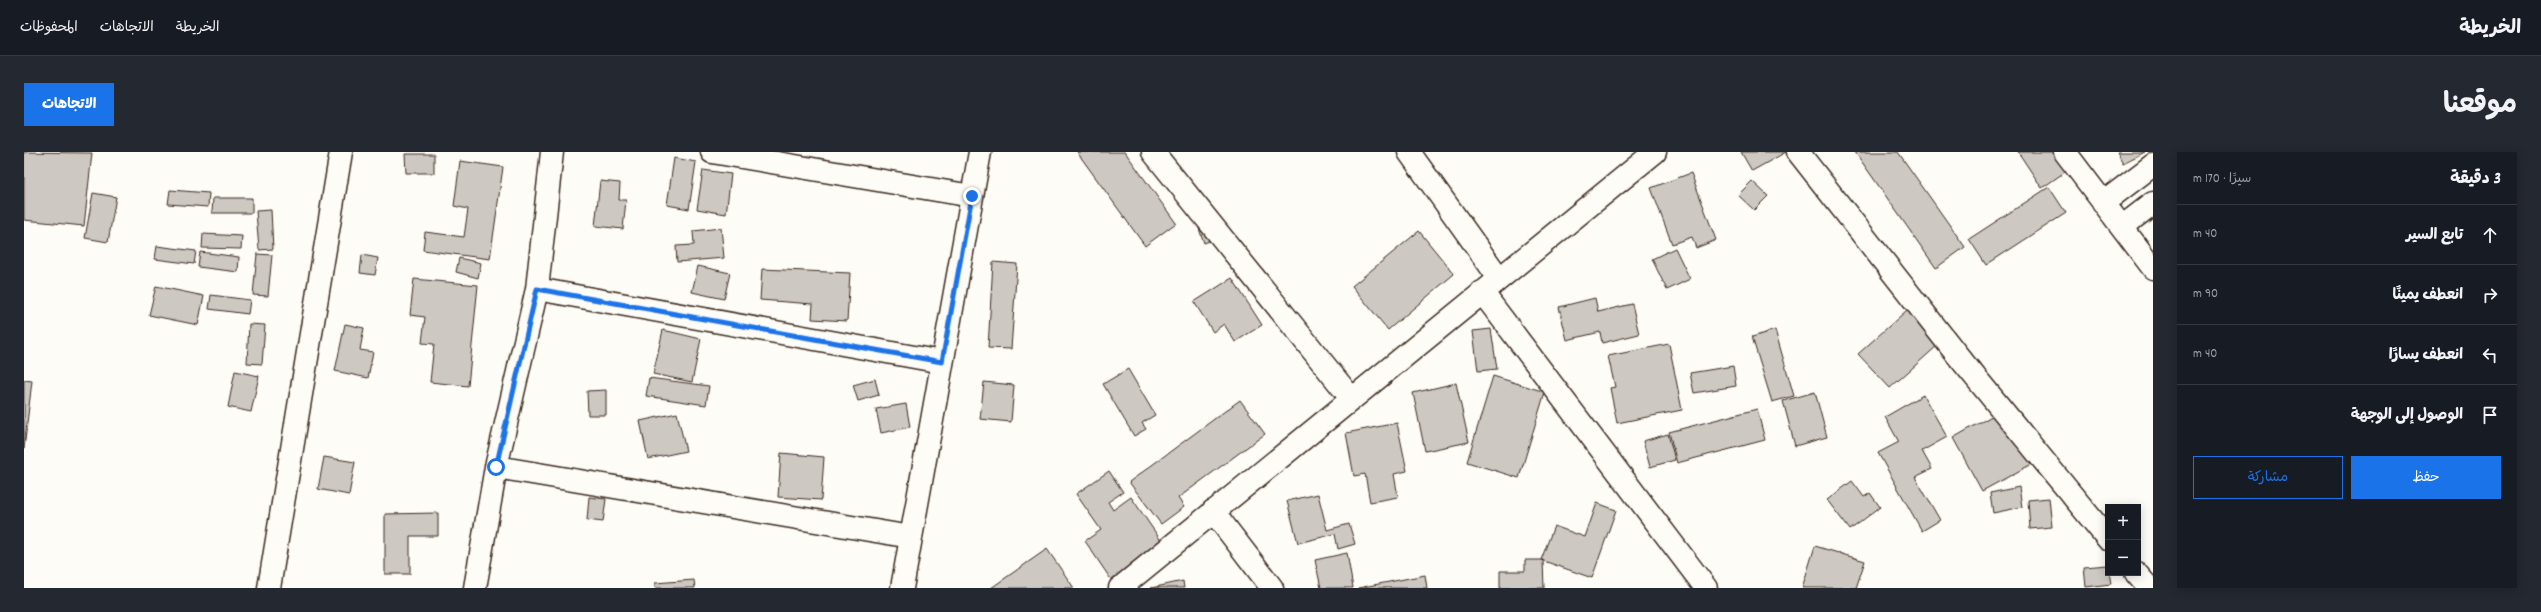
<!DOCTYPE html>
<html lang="ar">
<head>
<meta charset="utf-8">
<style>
  :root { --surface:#171b24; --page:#242831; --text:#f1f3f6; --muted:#9ea1a6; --line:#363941; --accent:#1a73e8 }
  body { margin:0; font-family:Dekko,"Playpen Sans Arabic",sans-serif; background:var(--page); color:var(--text); direction:rtl }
  .controls { position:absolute; right:12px; bottom:12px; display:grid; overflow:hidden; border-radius:0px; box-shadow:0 2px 10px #0003 }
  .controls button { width:36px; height:36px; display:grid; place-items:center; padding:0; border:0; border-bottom:1px solid var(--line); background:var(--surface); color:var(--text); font:20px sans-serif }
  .stop { position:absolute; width:12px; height:12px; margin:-9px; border:3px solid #1a73e8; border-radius:50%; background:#fff }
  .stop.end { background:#1a73e8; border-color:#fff; box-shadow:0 1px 4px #0008 }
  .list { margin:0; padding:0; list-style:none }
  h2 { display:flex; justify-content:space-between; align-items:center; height:52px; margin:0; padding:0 16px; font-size:17px }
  h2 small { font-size:13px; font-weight:400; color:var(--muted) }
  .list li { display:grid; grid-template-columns:26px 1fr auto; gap:12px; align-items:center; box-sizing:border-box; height:60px; padding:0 16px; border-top:1px solid var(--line) }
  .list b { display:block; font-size:15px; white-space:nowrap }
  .list em { font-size:13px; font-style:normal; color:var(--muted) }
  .actions { display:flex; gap:8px; padding:12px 16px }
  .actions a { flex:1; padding:9px 0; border:1px solid var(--accent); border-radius:0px; text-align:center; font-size:14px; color:var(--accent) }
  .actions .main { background:var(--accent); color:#fff }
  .icon { flex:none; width:22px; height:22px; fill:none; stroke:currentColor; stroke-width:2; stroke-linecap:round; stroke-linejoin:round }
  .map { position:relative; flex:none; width:2129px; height:436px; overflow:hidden; direction:ltr; border-radius:0px }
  header { display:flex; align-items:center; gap:24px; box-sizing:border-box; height:56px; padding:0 20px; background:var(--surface); border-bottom:1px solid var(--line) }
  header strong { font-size:19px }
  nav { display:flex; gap:22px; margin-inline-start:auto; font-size:14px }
  .intro { display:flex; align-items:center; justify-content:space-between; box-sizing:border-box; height:96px; padding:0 24px }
  h1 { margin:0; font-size:28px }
  .button { padding:10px 18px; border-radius:0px; background:var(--accent); color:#fff; font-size:14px; font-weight:700 }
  main { display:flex; gap:24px; padding:0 24px }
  aside { flex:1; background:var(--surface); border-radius:0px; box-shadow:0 2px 10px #0003 }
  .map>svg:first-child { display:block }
</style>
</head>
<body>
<header>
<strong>الخريطة</strong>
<nav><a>الخريطة</a><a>الاتجاهات</a><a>المحفوظات</a></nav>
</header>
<div class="intro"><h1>موقعنا</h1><a class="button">الاتجاهات</a></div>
<main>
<aside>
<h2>3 دقيقة<small>سيرًا · 170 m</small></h2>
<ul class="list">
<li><svg class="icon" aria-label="ahead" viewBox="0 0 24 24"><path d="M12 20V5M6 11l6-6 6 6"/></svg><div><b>تابع السير</b></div><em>40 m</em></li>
<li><svg class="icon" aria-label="right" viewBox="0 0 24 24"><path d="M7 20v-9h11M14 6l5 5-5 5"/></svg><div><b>انعطف يمينًا</b></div><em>90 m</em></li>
<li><svg class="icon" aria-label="left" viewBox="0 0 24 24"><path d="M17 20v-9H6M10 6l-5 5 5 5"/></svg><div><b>انعطف يسارًا</b></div><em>40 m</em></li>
<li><svg class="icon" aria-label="arrive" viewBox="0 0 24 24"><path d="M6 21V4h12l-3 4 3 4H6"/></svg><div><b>الوصول إلى الوجهة</b></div></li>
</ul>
<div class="actions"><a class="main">حفظ</a><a>مشاركة</a></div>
</aside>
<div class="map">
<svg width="2129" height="436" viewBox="0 0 2129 436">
  <rect width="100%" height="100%" fill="#fdfcf7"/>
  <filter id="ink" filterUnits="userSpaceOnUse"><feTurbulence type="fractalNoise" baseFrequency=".025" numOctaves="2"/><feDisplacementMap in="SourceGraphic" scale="8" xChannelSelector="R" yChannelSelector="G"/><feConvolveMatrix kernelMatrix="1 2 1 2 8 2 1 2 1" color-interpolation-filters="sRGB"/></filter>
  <g filter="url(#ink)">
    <path fill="#cdc8c2" stroke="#3b2a1e" d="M0 0 68 1 60 74 0 68Z
      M1053 0H1101L1152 71 1121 94Z
      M1717 0H1762L1728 19Z
      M1831 0H1874L1941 95 1912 116Z
      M1994 0H2037L2048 15 2018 36Z
      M2093 0H2121L2099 11Z
      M381 2H410V21H382Z
      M650 6 672 10 665 57 643 53Z
      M436 9 479 15 466 107 399 98 401 80 440 85 444 57 430 54Z
      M679 18 707 22 702 62 673 57Z
      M1667 21 1692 88 1672 96 1668 85 1648 92 1627 36Z
      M576 29 596 31 595 48H602L599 77 571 74Z
      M1728 29 1744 44 1730 58 1714 43Z
      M2025 35 2042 61 1962 113 1945 87Z
      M146 38 185 41 184 55 144 52Z
      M69 41 92 45 84 90 61 86Z
      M189 46H228V61H188Z
      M247 58 249 97 235 98 232 59Z
      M1172 68 1191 87 1180 91Z
      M697 76 700 106 653 110 652 94 670 93 669 79Z
      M1395 79 1430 122 1364 178 1328 134Z
      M179 82 218 84 217 97 178 96Z
      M133 94 172 99 170 112 131 107Z
      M1651 96 1666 127 1643 138 1628 107Z
      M176 100 215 105 214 120 174 115Z
      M233 102 248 103 244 144 229 143Z
      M338 103 354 106 351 123 336 121Z
      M435 106 457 111 454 126 432 120Z
      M969 110 993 112 987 197 964 196Z
      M674 114 706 121 700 147 668 140Z
      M738 117 826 121 823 169 788 167 789 152 736 148Z
      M1208 126 1238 173 1211 190 1200 172 1189 180 1170 150Z
      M390 127 454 133 444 234 406 230 410 192 398 191 401 165 386 163Z
      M132 134 180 144 174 173 125 163Z
      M187 143 226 148 224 162 185 157Z
      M1571 146 1574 160 1608 152 1615 182 1578 191 1576 180 1543 188 1535 155Z
      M1883 158 1896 172 1923 185 1866 236 1834 202Z
      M225 172 241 173 238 212 223 211Z
      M321 172 340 176 336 198 349 200 344 226 311 219Z
      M1467 177 1473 217 1454 219 1449 179Z
      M639 178 677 187 668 230 629 222Z
      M1751 178 1770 244 1748 250 1728 185Z
      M1645 192 1658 258 1593 271 1586 236 1591 235 1584 204Z
      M1709 214 1712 234 1670 241 1666 221Z
      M1104 217 1131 263 1118 271 1122 277 1110 284 1079 232Z
      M211 219 235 224 227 260 204 255Z
      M1469 224 1521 240 1495 326 1443 310Z
      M625 226 685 234 682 253 622 244Z
      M851 227 855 243 834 249 829 233Z
      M0 228 8 229 0 297Z
      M960 230 990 233 987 270 956 267Z
      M1432 231 1445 290 1401 299 1389 241Z
      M582 238V263H564L563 239Z
      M1791 240 1803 285 1771 294 1759 249Z
      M1899 243 1923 285 1898 299 1908 317 1891 325 1916 368 1898 379 1854 301 1875 290 1861 265Z
      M1216 248 1241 282 1154 346 1160 355 1137 372 1105 330Z
      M882 252 886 275 857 281 852 257Z
      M1987 253 2017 307 1958 339 1929 286Z
      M1733 257 1741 288 1653 311 1645 280Z
      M653 261 662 299 624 307 616 269Z
      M1373 271 1383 319 1370 322 1374 345 1346 350 1341 322 1330 324 1322 281Z
      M1644 282 1651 308 1626 315 1619 289Z
      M757 301 800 305 797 348 754 345Z
      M300 305 331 310 325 343 294 337Z
      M1085 319 1099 340 1084 350 1089 358 1107 345 1140 393 1088 429 1061 389 1077 378 1052 342Z
      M1828 329 1840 345 1846 341 1856 355 1826 378 1803 348Z
      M1995 335 1998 355 1969 361 1966 341Z
      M1294 342 1303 378 1325 372 1331 392 1314 397 1311 382 1274 391 1263 349Z
      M565 345 582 347 579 370 563 368Z
      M2025 346 2028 375 2006 377 2004 348Z
      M1573 351 1592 358 1568 426 1517 408 1530 374 1561 385Z
      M414 361V384H386V422H361V362Z
      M1791 394 1841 409 1832 436H1778Z
      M1023 397 1050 436H967Z
      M1323 401 1329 436H1297L1291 408Z
      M1501 408H1519L1520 436H1476V419H1501Z
      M2084 413 2087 432 2062 435 2060 415Z
      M1401 423 1403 436H1334Z
      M670 428 671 436H631V431Z
      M1159 429 1160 436H1127Z"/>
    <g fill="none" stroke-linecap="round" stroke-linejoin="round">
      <defs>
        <path id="minor" d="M688 0 948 44
          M1129 0 1327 246
          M1385 0 1475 126
          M1774 0 1934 204 2084 387
          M2041 0 2129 116
          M2079 51 2129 13
          M2098 75 2129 51
          M513 137 918 210
          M1458 140 1682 436
          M472 315 887 385
          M1189 359 1248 436
          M2112 421 2125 436
          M245 436 317 0
          M451 436 472 315 513 137 528 0
          M878 436 956 0
          M1096 436 1631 0"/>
      </defs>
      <use href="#minor" stroke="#3b2a1e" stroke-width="25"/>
      <use href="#minor" stroke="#fdfcf7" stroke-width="22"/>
    </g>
  </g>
  <g fill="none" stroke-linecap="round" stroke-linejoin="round" filter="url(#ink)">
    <path stroke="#1a73e8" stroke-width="5" d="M472 315 513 137 918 210 948 44"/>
  </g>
</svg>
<div class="controls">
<button>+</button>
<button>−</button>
</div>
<div class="stop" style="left:472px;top:315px"></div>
<div class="stop end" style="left:948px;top:44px"></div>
</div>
</main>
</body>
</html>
